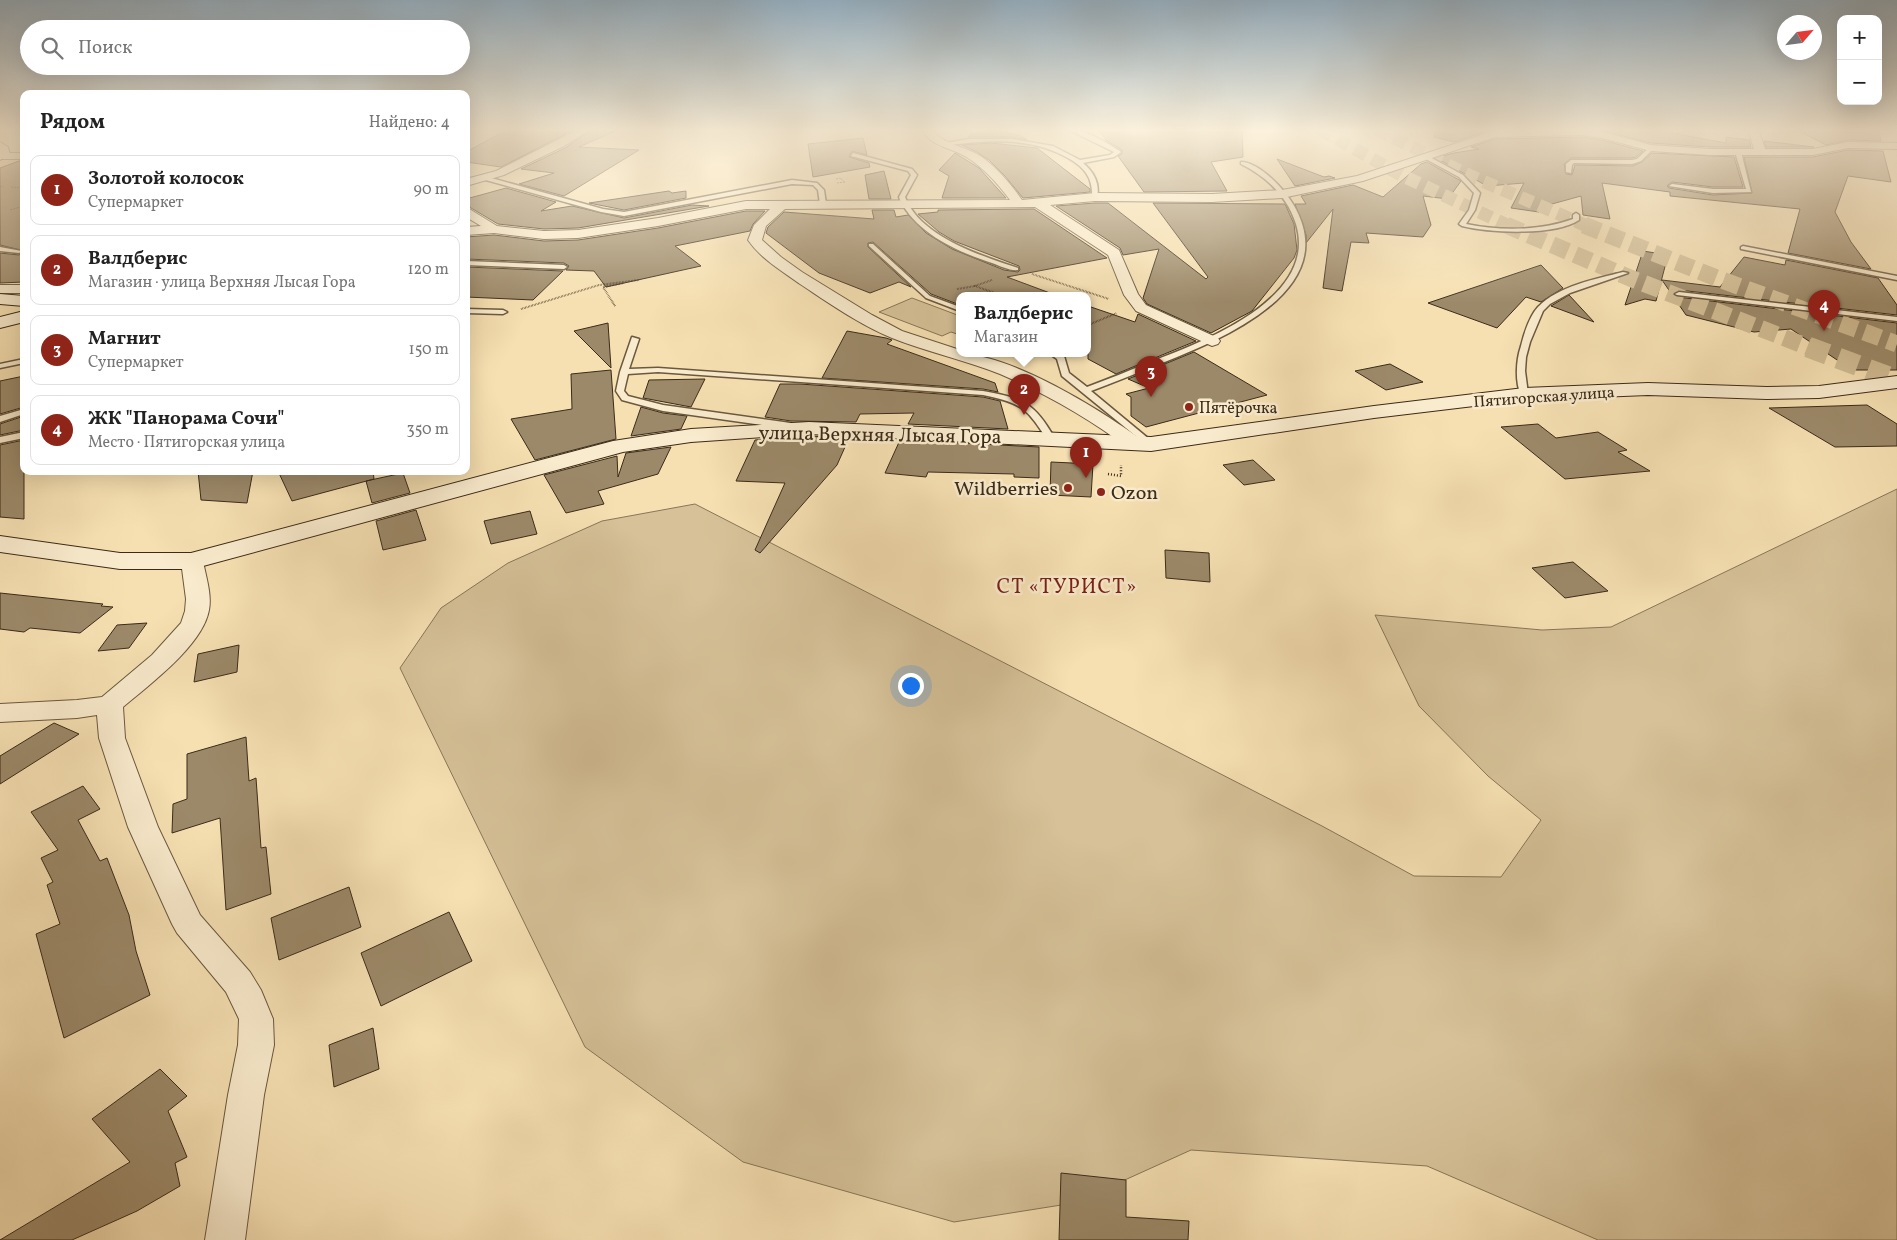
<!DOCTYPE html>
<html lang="ru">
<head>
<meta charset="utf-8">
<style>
  :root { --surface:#fff; --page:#f6f6f6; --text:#222; --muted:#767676; --line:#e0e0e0; --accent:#8f2418 }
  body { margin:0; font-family:Vollkorn,serif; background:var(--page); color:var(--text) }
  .controls { position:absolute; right:15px; top:15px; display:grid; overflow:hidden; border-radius:10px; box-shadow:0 5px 20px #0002 }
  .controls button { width:45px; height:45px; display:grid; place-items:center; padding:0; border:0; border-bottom:1px solid var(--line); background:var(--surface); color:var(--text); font:25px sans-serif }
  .compass { position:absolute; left:1777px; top:15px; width:45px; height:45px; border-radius:50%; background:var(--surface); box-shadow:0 5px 20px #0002; rotate:62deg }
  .you { position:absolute; left:910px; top:685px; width:18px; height:18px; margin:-12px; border:4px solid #fff; border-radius:50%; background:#1a73e8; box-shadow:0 0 0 8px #1a73e833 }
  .badge { display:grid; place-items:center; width:32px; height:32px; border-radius:50%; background:var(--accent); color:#fff; font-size:16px; font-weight:700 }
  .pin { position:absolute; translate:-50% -41px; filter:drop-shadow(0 1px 2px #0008) }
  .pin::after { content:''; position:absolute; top:26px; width:18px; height:15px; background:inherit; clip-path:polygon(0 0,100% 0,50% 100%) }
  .popup { position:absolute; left:956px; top:292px; width:135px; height:65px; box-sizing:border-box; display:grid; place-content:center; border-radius:10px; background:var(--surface); filter:drop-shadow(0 1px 4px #0005); font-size:16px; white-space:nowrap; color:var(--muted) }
  .popup b { font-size:19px; color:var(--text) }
  .popup::after { content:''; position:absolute; left:50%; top:100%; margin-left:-10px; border:10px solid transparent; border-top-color:var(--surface) }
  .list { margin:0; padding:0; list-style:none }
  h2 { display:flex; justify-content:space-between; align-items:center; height:65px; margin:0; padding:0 20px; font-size:21px }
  h2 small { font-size:16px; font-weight:400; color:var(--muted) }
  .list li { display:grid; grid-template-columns:32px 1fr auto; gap:15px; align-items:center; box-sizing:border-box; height:70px; margin:0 10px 10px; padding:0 10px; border:1px solid var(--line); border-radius:10px }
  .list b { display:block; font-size:19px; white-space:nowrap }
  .list p { margin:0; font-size:16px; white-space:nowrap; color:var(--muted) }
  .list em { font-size:16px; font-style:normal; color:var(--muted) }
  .icon { flex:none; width:28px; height:28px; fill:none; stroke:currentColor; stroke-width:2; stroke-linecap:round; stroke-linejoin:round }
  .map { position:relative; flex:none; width:1897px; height:1240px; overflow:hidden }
  .search { position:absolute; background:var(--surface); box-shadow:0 5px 20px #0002; left:20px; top:20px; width:450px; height:55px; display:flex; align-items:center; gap:12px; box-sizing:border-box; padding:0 18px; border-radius:28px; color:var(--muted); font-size:19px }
  .panel { position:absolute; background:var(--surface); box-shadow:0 5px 20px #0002; left:20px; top:90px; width:450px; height:385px; border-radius:10px }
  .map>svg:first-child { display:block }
</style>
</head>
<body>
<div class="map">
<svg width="1897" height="1240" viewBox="0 0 1897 1240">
  <rect width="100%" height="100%" fill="#f6e0b2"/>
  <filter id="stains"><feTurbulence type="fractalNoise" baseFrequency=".004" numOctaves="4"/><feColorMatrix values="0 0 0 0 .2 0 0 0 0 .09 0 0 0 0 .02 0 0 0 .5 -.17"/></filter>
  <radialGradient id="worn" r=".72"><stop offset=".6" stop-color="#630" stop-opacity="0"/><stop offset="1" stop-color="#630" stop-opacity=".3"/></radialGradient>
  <path fill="#d6c198" stroke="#887658" d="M912 298 960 316V335L951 332 942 336 879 312Z
    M1897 489V1240H1598L1427 1166 1191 1150 1074 1203 954 1222 743 1162 585 1047 400 668 441 608 508 563 602 521 695 504 1322 826 1414 876 1501 877 1541 820 1488 776 1419 706 1375 615 1542 630 1611 627Z"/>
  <path fill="#9c8969" stroke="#3b2b19" d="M508 129H575L501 167 466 162V152Z
    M593 129H620L579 147 639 150 564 196 519 184 554 173 521 169 565 148Z
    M975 129H994L1016 135H1020L1027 140 1012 137H968Z
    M1097 129H1242L1243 157 1211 162 1227 191 1144 192 1118 156 1122 154V150L1106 140Z
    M1435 129H1501H1493L1454 142 1434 137Z
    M1595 129H1650L1726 143V137L1749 140 1751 147H1710L1651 143Z
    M1795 129 1871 133 1872 129H1878L1881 141 1848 140 1826 145Z
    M1582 137 1602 140 1643 151 1636 157 1632 158H1571L1564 164 1566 174 1572 175 1575 165 1633 166 1642 162 1652 153 1734 157 1743 187H1713L1672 182 1667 186 1669 188 1713 195 1752 193 1744 157H1813L1848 150 1883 151 1891 182 1848 176 1835 212 1851 242 1871 269 1788 253 1800 209 1670 196V192L1602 183 1610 219 1583 215 1581 196 1541 207 1539 212 1511 208 1524 183 1487 186 1436 158 1454 153 1479 149 1471 147 1495 139Z
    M863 138 867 155 852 151 849 157 869 163 870 167 813 177 808 144Z
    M1764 141 1814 147H1766Z
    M991 143 1037 148 1090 189V192L1023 198 1005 176 989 160 977 152 962 145Z
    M955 153 979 168 1006 198H942L949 176 939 170Z
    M1277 159 1324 177 1329 176 1335 178 1295 186Z
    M19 161H24V251L0 245V168Z
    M1427 162 1461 181 1448 199 1423 196 1431 225 1423 237 1366 233 1369 243 1351 242 1342 291 1323 288 1333 209 1306 243V235L1295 204H1306L1301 196 1353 185 1383 197 1421 164Z
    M884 171 891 199H869L865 175Z
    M506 188 556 202 541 211 572 206 624 218 692 205 709 206 578 228 544 229 498 224 466 205V199Z
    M669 191 672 193 686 191V198L624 210 589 203Z
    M1095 203H1108L1206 279 1208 277 1153 203 1285 204 1294 224 1297 250 1294 258 1252 311 1211 333 1147 304 1143 298 1159 249 1123 255 1120 248 1056 206Z
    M1034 209 1107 258 1007 277 1050 293V296H960V305L931 294 873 242 868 243V247L911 287 899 282 870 293 819 273 766 233 768 227 784 212 874 219 872 210H894L896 217 908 215 926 233 952 249 1004 270 1018 272 1020 270 1019 266 954 241 939 232 918 214 938 212V210Z
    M746 211H765L753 224 750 231 675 246 701 266 606 287 594 271 566 270 569 266 564 263 466 259V237L494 235 544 241 578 240 658 228Z
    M24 251V282L0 283V253L19 255Z
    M1643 251 1668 255 1656 301 1645 299 1625 305Z
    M1744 257 1785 265 1786 260 1878 278 1897 305V315L1679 290 1673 295 1677 297 1897 323V370H1852L1791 329 1754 332 1686 315 1662 280 1720 287Z
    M1541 265 1563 288 1541 302 1526 297 1497 328 1428 303Z
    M466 267 563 271 533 300 466 297Z
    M1569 295 1594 322 1551 306Z
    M1088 306 1135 322 1138 314 1196 341 1116 374 1088 359Z
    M608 323 611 368 574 331Z
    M847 331 886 338 892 340 887 344 995 383 998 392 983 389 822 378Z
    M1194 352 1267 395 1146 427 1131 416V397L1126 394 1149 388 1128 379Z
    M1390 364 1423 382 1386 390 1355 371Z
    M611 370 616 439 535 460 511 419 572 409 571 374Z
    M24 376V407L0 414V381Z
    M705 379 691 407 643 398 649 380Z
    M780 384H800L983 397 1000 401 1008 429 908 424 914 413 860 414 856 422 791 421 765 417Z
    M1867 405 1897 424V446L1835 447 1769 408Z
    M641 407 663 413 687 416 681 429 631 436Z
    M24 416V430L0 435V424Z
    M1538 424 1556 438 1598 432 1627 450 1618 452 1650 471 1565 479 1501 427Z
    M809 436 849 438 837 465 760 553 755 550 785 483 736 481 755 440Z
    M24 440V519L0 517V445Z
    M900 440 1039 447V478L1014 477V474L928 472 926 477 885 473Z
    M671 447 658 474 598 491 604 504 566 513 544 475 617 456 618 477 626 453Z
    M1253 460 1275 480 1244 485 1223 465Z
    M1051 462 1093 464 1091 497 1050 495Z
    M198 471H253L247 503 201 500Z
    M278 471H373L374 479 292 501Z
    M403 473 410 493 372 503 366 481Z
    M416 510 426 540 383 550 376 521Z
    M530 511 537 534 491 544 484 521Z
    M1165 550 1209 553 1210 582 1166 578Z
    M1573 562 1608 591 1565 598 1532 568Z
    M0 593 103 604 101 606 113 607 80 633 30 628 24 632 0 629Z
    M147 623 129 648 98 651 117 625Z
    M239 645 237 672 194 682 198 654Z
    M54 723 79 734 0 784V756Z
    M246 737 249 781 256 778 261 848 266 847 271 894 226 910 220 818 172 833 173 804 187 799V754Z
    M83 786 100 809 78 820 100 861 107 858 129 915 136 951 150 995 64 1038 36 934 60 924 47 885 53 882 41 858 58 850 31 812Z
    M349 887 361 927 279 960 271 918Z
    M449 912 472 961 381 1006 361 953Z
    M373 1028 379 1069 334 1087 329 1045Z
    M160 1069 187 1096 168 1111 187 1157 175 1163 180 1186 137 1211 72 1240H0L130 1162 92 1119Z
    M1061 1173 1126 1180V1217L1189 1221 1188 1240H1059Z"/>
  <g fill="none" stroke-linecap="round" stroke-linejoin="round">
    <path stroke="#d1bc93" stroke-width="13" stroke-dasharray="13 7" stroke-linecap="butt" d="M1320 129 1401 175 1509 226
      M1376 129 1464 173 1587 226"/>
    <path stroke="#d1bc93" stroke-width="17" stroke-dasharray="17 8" stroke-linecap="butt" d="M1506 225 1630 278 1811 348
      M1584 225 1719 279 1897 344"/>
    <path stroke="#d1bc93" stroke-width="21" stroke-dasharray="21 11" stroke-linecap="butt" d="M1808 347 1897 380"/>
    <defs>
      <path id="lane" d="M1067 129C1084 129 1107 142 1121 152L1114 157 1083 163C1094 172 1100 184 1097 198L1092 197C1093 177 1084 167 1068 158 1031 136 984 140 943 146L940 144 969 139H1012L1053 146 1080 160 1110 155 1114 152Z
        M1510 129H1518L1496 135 1494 134Z
        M1651 146 1654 148 1641 161 1632 164 1574 163 1572 165 1571 173 1566 172V164L1571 160H1632L1637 159Z
        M1738 150 1741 152 1751 192 1713 193 1669 186 1672 184 1713 189H1746L1735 152Z
        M853 153 912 169 917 175 905 197C920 237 982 256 1018 268V270C1010 271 1000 266 992 263 958 252 917 234 900 200L899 197 911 175 908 171 851 156Z
        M1426 155 1463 175 1480 193 1475 210 1466 224C1500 231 1540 231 1573 219V215L1576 213 1579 215V220C1555 236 1490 233 1462 226L1459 224 1469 210 1474 193 1459 177 1424 158Z
        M1241 162C1259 162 1284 189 1293 204 1346 292 1215 342 1155 366 1134 374 1113 383 1091 391L1155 444 1151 447 1148 446 1062 376 1057 359 1050 354H1059L1064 356 1069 373 1087 387C1108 379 1129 371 1150 362 1202 342 1319 299 1296 224 1287 196 1267 177 1241 164Z
        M484 176 603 209 624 212 792 180 817 183 824 190 826 204 823 206 820 204 818 190 813 185 792 184 624 216 601 212 482 179Z
        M869 244H873L930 296 960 307V311L926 298 869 246Z
        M1743 246 1897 276V280L1741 249V247Z
        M0 247 22 251 19 253 0 251Z
        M466 261 564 265 567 267 564 269 466 265Z
        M1623 272 1628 273 1570 293 1550 304 1543 311 1530 342 1526 357 1525 371 1528 394 1524 396H1521C1515 381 1516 361 1521 346 1524 334 1529 317 1538 307 1558 286 1596 279 1623 272Z
        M1679 292 1897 317V321L1677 295 1675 294Z
        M466 309 503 310 507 312 503 314 466 313Z
        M632 337 639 339 629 369 658 368 983 391C1023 398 1035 403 1055 439L1054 441H1048C1027 408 1022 403 983 395L658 372 628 374 624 391 628 396 663 405 791 423 795 426 791 429 663 411 622 400 616 391 620 372Z
        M24 359V363L0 368V364Z
        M24 409V414L0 422V416Z
        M24 432V438L0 443V437Z"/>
      <path id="street" d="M579 129H591L564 146 504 175 466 186V179L496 171Z
        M922 129H932C940 144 968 147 982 157 998 169 1011 184 1022 200L1095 193 1212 194 1282 190 1357 176 1494 131 1582 129 1603 132 1651 145 1710 149H1754L1748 129H1758L1765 149H1813L1848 142 1897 143V149L1848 148 1813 155H1710L1651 151 1602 138 1582 135 1495 137 1363 181 1282 198 1212 202 1095 201 1050 205 1119 250 1138 294 1146 305 1218 338 1220 341 1218 344 1212 346 1136 311 1124 295 1108 255 1035 207 785 209 766 226 762 240 781 257 802 272 872 315 902 331 960 350V354C1011 354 1101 410 1142 440L1144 444 1142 448 1135 450 1128 448C1089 418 1046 394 1000 374 965 360 927 352 892 338 860 325 829 303 800 284 782 271 761 259 748 240L754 225 770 209H746L658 226 578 238 544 239 494 233 466 235V227L481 226 466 217V207L497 226 544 231 578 230 658 218 746 201 1010 200C998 184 985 169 968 158 952 147 931 148 922 129Z
        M0 153H24V159H0Z
        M0 285H24V293H0Z
        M192 554 200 556 203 561C206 577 212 595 209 610 203 645 149 685 123 707L125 738 158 827 200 915 250 972 261 990 273 1019 274 1045 264 1095 245 1240H205L228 1095 238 1045 239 1019 226 992 177 933 172 924 128 827 99 738 97 715 77 718 0 722V704L77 700 102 697 152 655 181 623 185 611 186 599 181 561 184 556Z"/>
      <path id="secondary" d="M0 142 8 147 10 154 0 160Z
        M0 294 24 296V306L0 304Z
        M24 311V322L0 328V317Z
        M1897 376V388L1819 398 1767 399 1648 395 1524 400 1374 418 1151 451 809 434 691 442 623 452 192 569H120L0 552V536L120 553H191L613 441 691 429 809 422 1151 437 1374 406 1524 388 1648 383 1767 387 1819 386Z"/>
    </defs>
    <use href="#lane" stroke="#6a583f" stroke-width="3"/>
    <use href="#street" stroke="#6a583f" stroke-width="2"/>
    <use href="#secondary" stroke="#3b2b19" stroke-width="2"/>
    <path stroke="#3b2b19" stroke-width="1" stroke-dasharray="0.5 1" stroke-linecap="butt" d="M836 179 840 178 845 182 837 183
      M0 187 4 186
      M11 187 24 188
      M10 210 24 206"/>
    <path stroke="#3b2b19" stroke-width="2" stroke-dasharray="0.5 1" stroke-linecap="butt" d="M1032 274 1109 299
      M992 280 975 286 1003 296
      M957 289 975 286
      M615 306 603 287 624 283
      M521 309 599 285 639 280
      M1088 325 1117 313"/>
    <path stroke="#3b2b19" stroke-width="2.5" stroke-dasharray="1 2" stroke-linecap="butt" d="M1108 474 1121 476V465"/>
    <use href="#lane" fill="#f9ebcd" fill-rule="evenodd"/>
    <use href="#street" fill="#f9ebcd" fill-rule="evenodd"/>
    <use href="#secondary" fill="#f9ebcd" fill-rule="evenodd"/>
  </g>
  <linearGradient id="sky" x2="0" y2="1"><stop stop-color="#94adbe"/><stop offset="0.43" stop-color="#fbf1dc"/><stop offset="1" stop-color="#fbf1dc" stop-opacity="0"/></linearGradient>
  <rect width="1897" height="303" fill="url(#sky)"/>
  <g fill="#8f2418" stroke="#f9ebcd" stroke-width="2">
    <circle cx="1189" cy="407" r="5"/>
    <circle cx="1068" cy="488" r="5"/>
    <circle cx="1101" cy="492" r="5"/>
  </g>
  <g text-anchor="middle" stroke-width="5" stroke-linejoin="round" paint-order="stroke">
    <g font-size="16" fill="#3b2b19" stroke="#f9ebcd">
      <text transform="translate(1544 396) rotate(-4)" y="6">Пятигорская улица</text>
    </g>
    <g font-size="16" fill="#3b2b19" stroke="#f9ebcd" text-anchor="start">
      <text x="1199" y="413">Пятёрочка</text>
    </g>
    <g font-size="20" fill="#3b2b19" stroke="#f9ebcd">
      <text transform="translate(880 434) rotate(1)" y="7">улица Верхняя Лысая Гора</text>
    </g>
    <g font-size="20" fill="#3b2b19" stroke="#f9ebcd" text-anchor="end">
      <text x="1058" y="495">Wildberries</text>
      <text x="1111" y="499" text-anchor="start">Ozon</text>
    </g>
    <g font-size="21" letter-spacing="1" fill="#7a1f14" stroke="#f9ebcd">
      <text x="1067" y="593">СТ «ТУРИСТ»</text>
    </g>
  </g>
  <rect width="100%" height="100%" filter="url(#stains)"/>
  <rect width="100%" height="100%" fill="url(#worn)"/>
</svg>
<div class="controls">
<button>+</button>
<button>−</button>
</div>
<svg class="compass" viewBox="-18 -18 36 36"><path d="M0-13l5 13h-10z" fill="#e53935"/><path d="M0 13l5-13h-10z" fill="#767676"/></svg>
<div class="you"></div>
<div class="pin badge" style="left:1086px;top:478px">1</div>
<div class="pin badge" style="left:1024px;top:415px">2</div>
<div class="popup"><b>Валдберис</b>Магазин</div>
<div class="pin badge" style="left:1151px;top:397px">3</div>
<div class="pin badge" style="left:1824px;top:331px">4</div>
<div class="search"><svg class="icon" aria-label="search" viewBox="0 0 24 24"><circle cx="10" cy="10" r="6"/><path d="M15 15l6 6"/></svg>Поиск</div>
<section class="panel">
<h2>Рядом<small>Найдено: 4</small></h2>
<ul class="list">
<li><span class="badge">1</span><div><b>Золотой колосок</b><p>Супермаркет</p></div><em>90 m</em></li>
<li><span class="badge">2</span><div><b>Валдберис</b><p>Магазин · улица Верхняя Лысая Гора</p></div><em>120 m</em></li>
<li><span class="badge">3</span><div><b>Магнит</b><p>Супермаркет</p></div><em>150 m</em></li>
<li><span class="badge">4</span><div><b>ЖК &quot;Панорама Сочи&quot;</b><p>Место · Пятигорская улица</p></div><em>350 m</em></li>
</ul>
</section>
</div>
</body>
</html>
